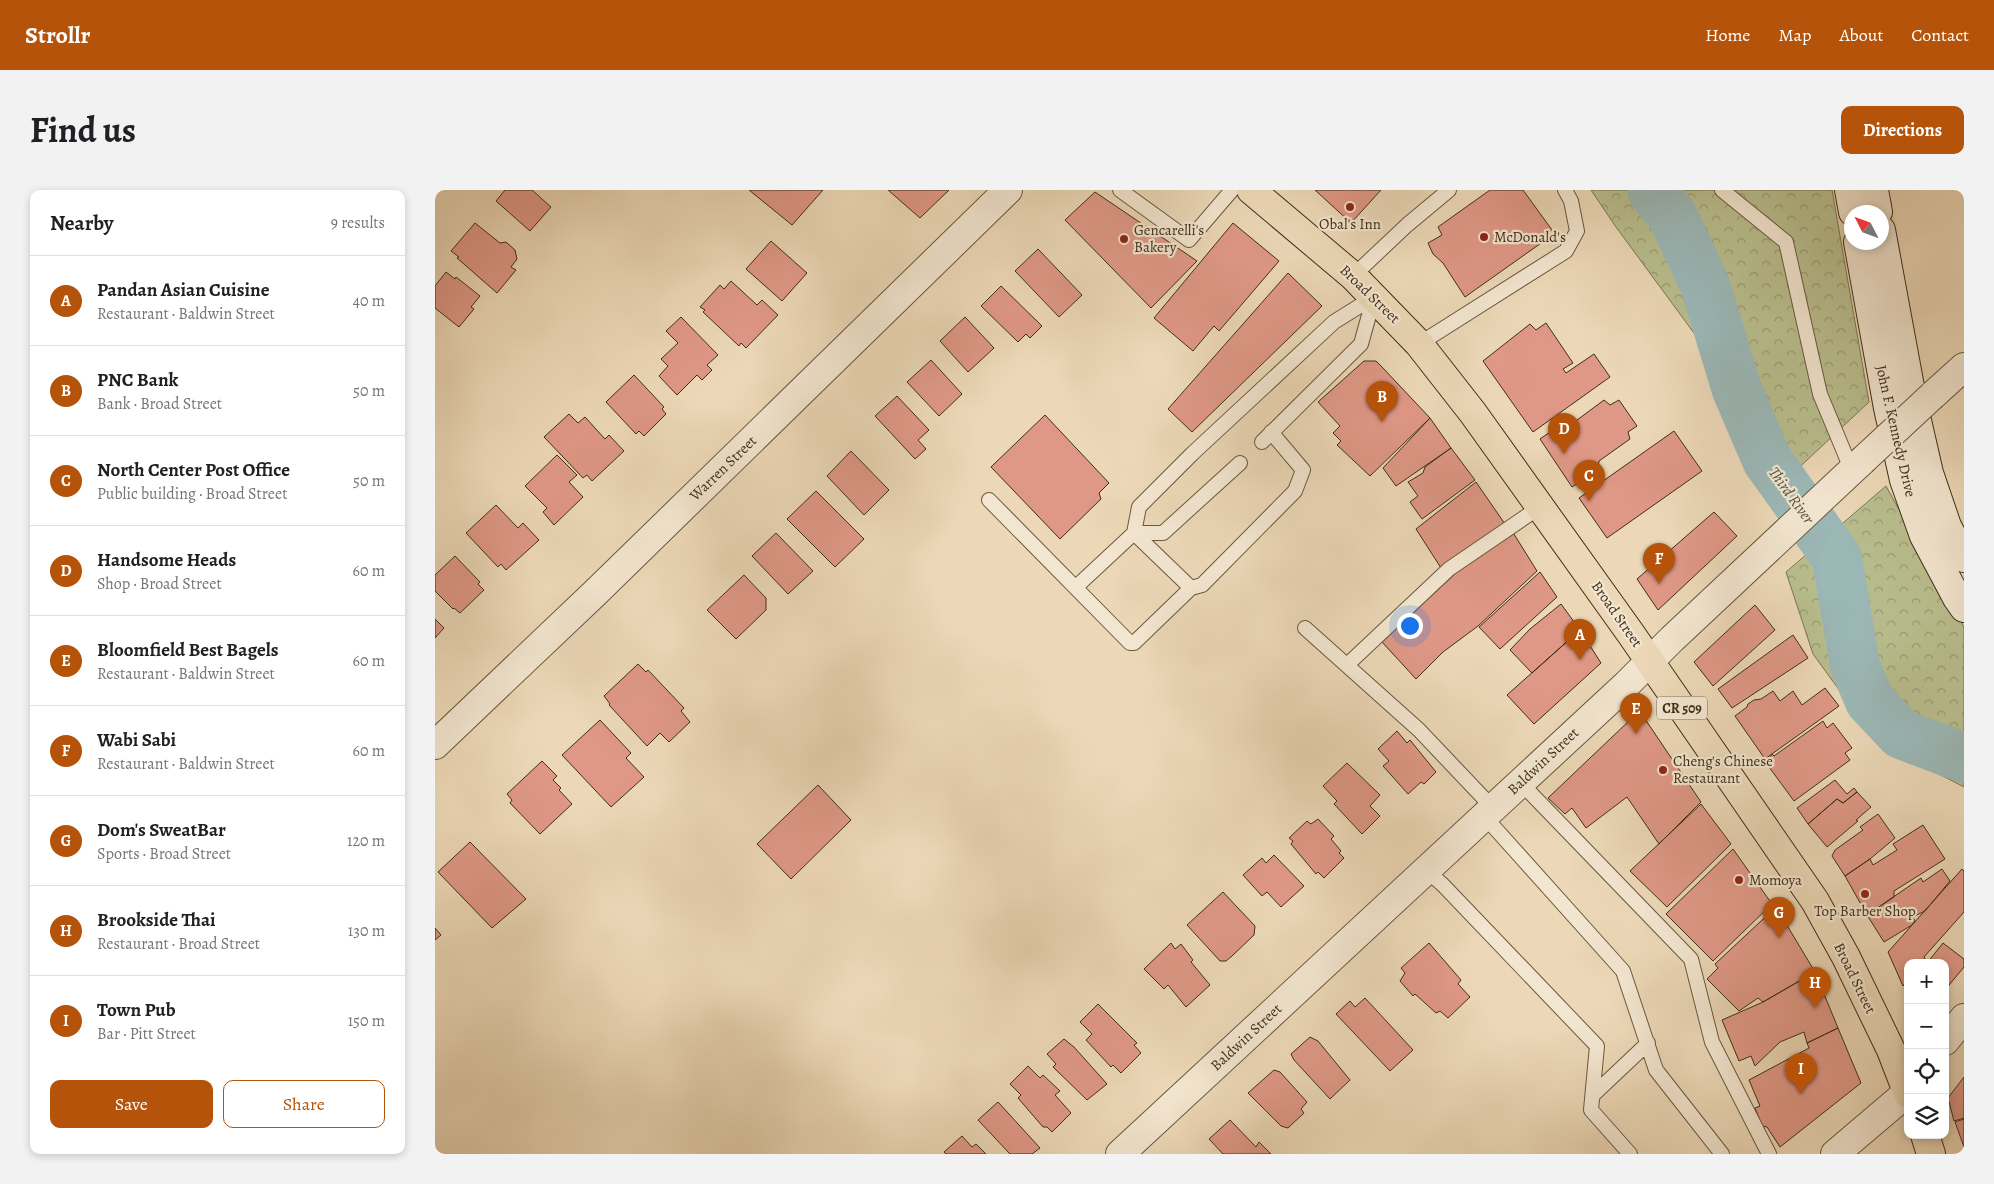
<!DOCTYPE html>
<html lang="en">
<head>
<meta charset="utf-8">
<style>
  :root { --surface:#fff; --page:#f2f2f2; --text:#202124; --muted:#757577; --line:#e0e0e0; --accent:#b45309 }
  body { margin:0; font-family:Alegreya,serif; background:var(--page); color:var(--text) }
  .controls { position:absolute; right:15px; bottom:15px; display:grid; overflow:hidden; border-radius:10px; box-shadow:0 2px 8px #0003 }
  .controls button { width:45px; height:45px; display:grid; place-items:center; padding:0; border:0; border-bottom:1px solid var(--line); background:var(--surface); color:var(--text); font:25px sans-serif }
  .compass { position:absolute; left:1409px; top:15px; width:45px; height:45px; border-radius:50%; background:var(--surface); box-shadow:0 2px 8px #0003; rotate:312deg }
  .you { position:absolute; left:974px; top:435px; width:18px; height:18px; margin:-12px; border:4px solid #fff; border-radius:50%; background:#1a73e8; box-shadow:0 0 0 8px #1a73e833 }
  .badge { display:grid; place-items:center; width:32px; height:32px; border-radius:50%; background:var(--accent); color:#fff; font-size:16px; font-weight:700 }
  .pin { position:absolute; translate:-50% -41px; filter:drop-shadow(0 1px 2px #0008) }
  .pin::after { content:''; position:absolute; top:26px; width:18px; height:15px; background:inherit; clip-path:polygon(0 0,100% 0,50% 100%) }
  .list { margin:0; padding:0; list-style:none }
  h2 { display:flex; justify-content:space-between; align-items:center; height:65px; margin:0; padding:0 20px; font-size:21px }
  h2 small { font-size:16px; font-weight:400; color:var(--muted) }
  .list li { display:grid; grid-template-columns:32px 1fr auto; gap:15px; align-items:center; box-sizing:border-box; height:90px; padding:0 20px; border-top:1px solid var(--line) }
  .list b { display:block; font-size:19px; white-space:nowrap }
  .list p { margin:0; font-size:16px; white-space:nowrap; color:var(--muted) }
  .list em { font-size:16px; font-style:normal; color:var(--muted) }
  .actions { display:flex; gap:10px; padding:15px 20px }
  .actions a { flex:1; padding:11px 0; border:1px solid var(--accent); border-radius:10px; text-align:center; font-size:18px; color:var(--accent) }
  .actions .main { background:var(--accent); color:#fff }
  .icon { flex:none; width:28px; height:28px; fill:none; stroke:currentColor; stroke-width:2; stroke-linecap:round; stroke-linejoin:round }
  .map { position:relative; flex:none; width:1529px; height:964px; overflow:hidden; border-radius:10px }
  header { display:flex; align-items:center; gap:30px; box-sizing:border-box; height:70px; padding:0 25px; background:var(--accent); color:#fff }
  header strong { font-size:24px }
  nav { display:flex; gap:28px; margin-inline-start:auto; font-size:18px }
  .intro { display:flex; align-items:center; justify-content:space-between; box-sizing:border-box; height:120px; padding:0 30px }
  h1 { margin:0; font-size:35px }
  .button { padding:12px 22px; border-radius:10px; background:var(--accent); color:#fff; font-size:18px; font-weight:700 }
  main { display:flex; gap:30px; padding:0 30px }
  aside { flex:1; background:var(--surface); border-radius:10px; box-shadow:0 2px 8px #0003 }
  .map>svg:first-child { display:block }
</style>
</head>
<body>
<header>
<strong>Strollr</strong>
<nav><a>Home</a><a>Map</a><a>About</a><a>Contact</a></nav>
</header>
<div class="intro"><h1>Find us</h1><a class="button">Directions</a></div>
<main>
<aside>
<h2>Nearby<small>9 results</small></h2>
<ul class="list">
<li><span class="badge">A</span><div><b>Pandan Asian Cuisine</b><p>Restaurant · Baldwin Street</p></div><em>40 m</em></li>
<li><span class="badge">B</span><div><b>PNC Bank</b><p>Bank · Broad Street</p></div><em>50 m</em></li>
<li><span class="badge">C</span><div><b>North Center Post Office</b><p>Public building · Broad Street</p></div><em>50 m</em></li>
<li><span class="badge">D</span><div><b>Handsome Heads</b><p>Shop · Broad Street</p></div><em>60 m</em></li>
<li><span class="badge">E</span><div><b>Bloomfield Best Bagels</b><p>Restaurant · Baldwin Street</p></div><em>60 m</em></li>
<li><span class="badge">F</span><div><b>Wabi Sabi</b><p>Restaurant · Baldwin Street</p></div><em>60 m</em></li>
<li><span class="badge">G</span><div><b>Dom's SweatBar</b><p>Sports · Broad Street</p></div><em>120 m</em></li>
<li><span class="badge">H</span><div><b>Brookside Thai</b><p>Restaurant · Broad Street</p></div><em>130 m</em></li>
<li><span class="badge">I</span><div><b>Town Pub</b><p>Bar · Pitt Street</p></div><em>150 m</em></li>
</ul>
<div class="actions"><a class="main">Save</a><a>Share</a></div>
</aside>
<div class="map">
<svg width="1529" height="964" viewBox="0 0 1529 964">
  <defs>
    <pattern id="forest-crowns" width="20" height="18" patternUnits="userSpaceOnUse" patternTransform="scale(1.25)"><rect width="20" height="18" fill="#b9be8e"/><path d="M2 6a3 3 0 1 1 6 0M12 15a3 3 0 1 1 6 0" fill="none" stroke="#989b73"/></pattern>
  </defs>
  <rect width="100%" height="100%" fill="#ecd8b7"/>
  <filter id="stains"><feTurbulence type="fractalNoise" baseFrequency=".004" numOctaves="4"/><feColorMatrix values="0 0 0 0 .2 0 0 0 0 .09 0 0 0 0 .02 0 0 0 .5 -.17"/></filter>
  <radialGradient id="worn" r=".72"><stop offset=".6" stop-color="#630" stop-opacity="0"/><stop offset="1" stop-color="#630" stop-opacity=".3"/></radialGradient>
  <path fill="url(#forest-crowns)" stroke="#7c7654" d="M1156 0H1397L1434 212 1339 301 1267 154 1181 37Z
    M1451 296 1529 437V597L1442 552 1378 464 1351 382Z"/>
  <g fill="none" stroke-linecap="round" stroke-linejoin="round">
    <path stroke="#9bb8b7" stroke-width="50" d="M1217 0 1238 27 1270 95 1302 200 1332 270 1402 368 1420 476 1435 511 1466 544 1529 568"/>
  </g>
  <path fill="#df9886" stroke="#3f2e19" d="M70 0H97L116 17 95 41 61 11Z
    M314 0H388L357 35Z
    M453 0H514L485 28Z
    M880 0H946L916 33Z
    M1055 0H1088L1117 40 1104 48 1109 51 1030 107 1008 73 998 64 993 53 1007 45 1003 37Z
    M660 2 762 71 716 118 630 30Z
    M40 33 65 53 71 52 80 60 82 69 76 77 81 80 62 103 22 68 24 67 16 61Z
    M798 33 844 71 784 141 779 136 758 161 719 128Z
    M336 51 372 83 347 111 311 79Z
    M603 59 647 105 624 127 580 81Z
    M11 82 20 89 21 87 45 106 36 117 39 119 24 137 0 118V96Z
    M853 83 887 116 757 242 733 219Z
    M296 91 322 115 327 110 343 125 311 158 306 153 304 156 268 122 270 120 265 117 285 95 289 99Z
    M566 96 607 136 595 148 591 144 583 152 546 116Z
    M246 127 283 165 272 175 277 180 267 190 262 185 242 205 224 186 233 176 226 169 243 153 231 141Z
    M530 127 559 158 533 182 505 151Z
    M1111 133 1138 173 1128 179 1131 183 1159 164 1175 187 1098 242 1048 171 1095 134 1101 140Z
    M496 170 527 204 504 226 472 192Z
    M929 171H941L947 177 995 228 935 286 902 255 906 251 898 243 905 236 883 212Z
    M199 185 229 217 227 219 231 224 209 246 204 241 201 244 171 212Z
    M462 206 494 240 483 250 491 259 480 269 440 226Z
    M1169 210 1175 215 1184 210 1202 236 1193 242 1195 249 1164 271 1163 280 1137 297 1105 249 1131 231 1138 233Z
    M134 224 143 233 150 227 170 249 174 245 189 261 157 291 152 285 148 288 109 247Z
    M610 225 674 293 664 303 666 309 625 349 556 277Z
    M995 228 1016 258 961 296 948 278Z
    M1239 241 1267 281 1172 348 1144 308Z
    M1016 258 1040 290 987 329 975 312 983 306 973 292 988 283 990 277Z
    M416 261 454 300 429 325 392 286Z
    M122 265 142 285 134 292 148 307 119 335 108 322 112 318 90 296Z
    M1041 292 1070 334 1006 378 981 339Z
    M381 301 429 349 400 377 352 329Z
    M61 315 83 338 88 333 104 350 71 380 66 374 63 377 31 343Z
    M1279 322 1302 346 1223 420 1202 389Z
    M1077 341 1102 381 1043 436 1008 462 981 489 947 452 1023 381Z
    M341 343 378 381 353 404 317 366Z
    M20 366 45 392 43 394 49 400 25 423 19 418 18 419 0 401V385Z
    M1105 382 1122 407 1065 459 1044 437Z
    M309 385 331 408V420L301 449 272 420Z
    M1126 414 1145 440 1097 483 1075 460 1095 439Z
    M1320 415 1340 440 1278 496 1259 472Z
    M0 429 9 438 0 448Z
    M1145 440 1166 473 1099 534 1072 505Z
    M1358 445 1373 468 1297 518 1283 499Z
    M203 474 211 482 213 480 249 518 246 521 255 532 234 552 225 543 212 556 174 515 175 514 169 506Z
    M1390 498 1404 516 1330 569 1300 526 1312 517 1313 514 1319 510 1326 509 1338 501 1345 511 1358 501 1367 515Z
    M1196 529H1210L1266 612 1224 654 1192 607 1151 638 1137 618 1130 624 1113 608Z
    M165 530 196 563 191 568 209 587 176 617 127 565Z
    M1388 531 1392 538 1398 533 1417 558 1410 563 1415 570 1359 611 1331 573 1335 569V567L1337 564 1339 566Z
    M962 541 972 553 975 550 1001 582 989 594 986 592 973 604 948 576 954 571 943 559Z
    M107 571 122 586 118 590 126 598 124 600 137 614 105 644 75 613 77 610 72 604Z
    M912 573 945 605 935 616 945 626 927 644 899 614 902 611 888 596Z
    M1400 590 1412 604 1419 598 1422 602 1408 613 1402 609 1373 634 1362 618Z
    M383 595 416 630 356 689 322 654Z
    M1422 602 1436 617 1421 630 1423 631 1392 657 1373 634 1402 609 1408 613Z
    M1266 614 1296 654 1232 717 1195 681Z
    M1443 624 1460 648 1435 669 1410 686 1397 666 1400 660 1428 640 1425 637Z
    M883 629 899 646 896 649 906 661 904 663 909 668 889 688 883 682 881 684 856 654 858 651 854 648 872 631 876 634Z
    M1488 635 1510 669 1459 701V707L1432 725 1410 686 1435 669 1438 675 1462 660 1458 654Z
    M35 652 91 709 57 738 3 682Z
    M1298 659 1337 714 1278 771 1231 724Z
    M839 665 869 696 846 717 832 702 827 706 808 685 827 668 831 673Z
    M1507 679 1515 691 1490 721 1478 727 1480 731 1477 735 1449 752 1432 725 1486 688 1488 692Z
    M1527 679 1529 681V722L1489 767 1491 770 1488 773H1473V790L1468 796 1453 762Z
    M788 702 820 736 819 745 797 766 791 771H785L752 735Z
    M1341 717 1380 782 1328 812 1323 808 1304 821 1272 789 1283 778 1280 774Z
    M0 738 6 745 0 750Z
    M736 753 740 759 746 754 758 770 756 772 775 795 751 817 733 795 729 799 709 779Z
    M994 753 1026 790 1023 794 1035 807 1013 828 1005 821 1001 823 980 804 978 806 965 791 970 783 966 778Z
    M1508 753 1529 769V777L1510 800V773H1492Z
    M1380 782 1403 838 1372 853 1369 842 1345 852 1320 876 1316 866 1304 871 1287 830 1328 812Z
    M930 808 978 860 955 881 901 824 915 811 920 817Z
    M663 814 702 853 699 855 706 863 686 883 678 875 676 877 651 850 657 844 645 832Z
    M1403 838 1426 893 1345 957 1332 937 1327 936 1320 918 1325 916 1314 890 1374 858 1372 853Z
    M875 847 883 851 915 890 895 909 859 870 856 864Z
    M629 849 639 857 672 894 652 910 618 877 621 874 612 864Z
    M593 876 605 888 608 885 625 901 620 905 636 923 617 942 612 937H608L583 908 586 905 575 894Z
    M839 880 845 882 872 912 866 919 869 923 853 938 846 936 813 903Z
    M1529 887V928L1519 931 1513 908Z
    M563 912 605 958 597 964H575L543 930Z
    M1529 929V957L1520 932Z
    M795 930 821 957 824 952 836 964H788L774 949Z
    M527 946 537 957 541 954 551 964H511L509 962Z"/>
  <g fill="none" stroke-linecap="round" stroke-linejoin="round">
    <defs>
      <path id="lane" d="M685 0 754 50 797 0
        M1287 0 1351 52 1385 204 1417 281
        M918 86 972 35 1014 0
        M984 154 1131 61 1142 41 1136 11 1130 0
        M827 252 926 154 939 107
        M805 273 728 343H699L704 317 758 263 899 132 939 107
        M554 310 695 453H699L756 398 699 343 641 397
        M756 398 767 395 860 301 868 280 836 242
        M870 438 984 540 1058 618
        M912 475 1014 379 1105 317
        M1085 592 1256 769 1277 852 1334 964
        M1049 626 1188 781 1221 880 1287 964
        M991 680 1008 695 1162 856 1156 920 1195 964
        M1158 905 1213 853"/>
      <path id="street" d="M1498 205 1529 177
        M0 555 159 404 573 0
        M1510 851 1529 828
        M685 964 1192 494 1237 449 1427 271
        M1400 964 1473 902"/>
      <path id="secondary" d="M1414 0 1418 22
        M1439 0 1443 22
        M1446 40 1478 213 1494 283 1512 336 1529 368
        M1423 52 1453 218 1469 290 1489 346 1522 408 1529 418"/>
      <path id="primary" d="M816 0 918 86 984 154 1038 223 1196 444 1380 711 1411 767 1456 860 1473 904
        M1490 945 1496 964"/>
    </defs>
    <use href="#lane" stroke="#6a5840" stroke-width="16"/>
    <use href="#street" stroke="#6a5840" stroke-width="30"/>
    <use href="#secondary" stroke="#3f2e19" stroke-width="30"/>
    <use href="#primary" stroke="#3f2e19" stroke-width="30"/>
    <use href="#lane" stroke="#f3e6d0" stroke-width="14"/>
    <use href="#street" stroke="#f3e6d0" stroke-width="28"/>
    <use href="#secondary" stroke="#f3e6d0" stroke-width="28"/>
    <use href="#primary" stroke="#ecd8b7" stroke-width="28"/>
    <defs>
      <path id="street-bridge" d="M1427 271 1498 205"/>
    </defs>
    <use href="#street-bridge" stroke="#6a5840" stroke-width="30" stroke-linecap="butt"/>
    <use href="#street-bridge" stroke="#f3e6d0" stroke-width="28"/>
  </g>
  <g fill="#8f2418" stroke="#f3e6d0" stroke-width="2">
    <circle cx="915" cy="17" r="5"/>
    <circle cx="1049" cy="47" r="5"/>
    <circle cx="689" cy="49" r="5"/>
    <circle cx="1228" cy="580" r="5"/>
    <circle cx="1304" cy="690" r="5"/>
    <circle cx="1430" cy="704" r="5"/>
  </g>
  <g text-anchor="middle" stroke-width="4.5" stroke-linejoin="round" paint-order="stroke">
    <rect fill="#f3e6d0" stroke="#756550" stroke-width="1" x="1222" y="506.5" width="50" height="23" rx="4"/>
    <g font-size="14" font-weight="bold" fill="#3f2e19">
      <text x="1247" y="523">CR 509</text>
    </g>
    <g font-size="15" fill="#3f2e19" stroke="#f3e6d0" text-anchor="start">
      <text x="915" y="39" text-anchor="middle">Obal's Inn</text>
      <text x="699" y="45">Gencarelli's<tspan x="699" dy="17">Bakery</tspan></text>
      <text x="1059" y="52">McDonald's</text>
      <text x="1238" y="576">Cheng's Chinese<tspan x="1238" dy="17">Restaurant</tspan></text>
      <text x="1314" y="695">Momoya</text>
      <text x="1430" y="726" text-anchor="middle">Top Barber Shop</text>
    </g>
    <g font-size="15" fill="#3f2e19" stroke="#f3e6d0">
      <text transform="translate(935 104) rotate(44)" y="5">Broad Street</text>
      <text transform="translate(1461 241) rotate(77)" y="5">John F. Kennedy Drive</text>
      <text transform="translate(288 278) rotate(-44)" y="5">Warren Street</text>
      <text transform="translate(1182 424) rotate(55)" y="5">Broad Street</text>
      <text transform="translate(1108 571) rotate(-43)" y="5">Baldwin Street</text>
      <text transform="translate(1420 788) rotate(64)" y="5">Broad Street</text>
      <text transform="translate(811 847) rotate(-43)" y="5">Baldwin Street</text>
    </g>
    <g font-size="16" font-style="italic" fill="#565040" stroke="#f3e6d0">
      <text transform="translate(1357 305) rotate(54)" y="6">Third River</text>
    </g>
  </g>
  <rect width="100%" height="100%" filter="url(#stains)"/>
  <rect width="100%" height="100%" fill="url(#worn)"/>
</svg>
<div class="controls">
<button>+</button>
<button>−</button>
<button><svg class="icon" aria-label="locate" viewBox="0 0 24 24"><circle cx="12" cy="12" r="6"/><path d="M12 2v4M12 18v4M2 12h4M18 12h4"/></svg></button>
<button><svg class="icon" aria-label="layers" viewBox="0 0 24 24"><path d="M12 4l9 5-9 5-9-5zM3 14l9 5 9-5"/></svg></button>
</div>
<svg class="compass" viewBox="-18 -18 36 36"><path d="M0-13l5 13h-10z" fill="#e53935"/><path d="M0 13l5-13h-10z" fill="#757577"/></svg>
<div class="you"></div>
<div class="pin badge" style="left:1145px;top:470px">A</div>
<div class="pin badge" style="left:947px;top:232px">B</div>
<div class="pin badge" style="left:1154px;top:311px">C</div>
<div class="pin badge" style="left:1129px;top:264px">D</div>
<div class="pin badge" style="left:1201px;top:544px">E</div>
<div class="pin badge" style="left:1224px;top:394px">F</div>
<div class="pin badge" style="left:1344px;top:748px">G</div>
<div class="pin badge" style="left:1380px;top:818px">H</div>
<div class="pin badge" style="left:1366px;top:904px">I</div>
</div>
</main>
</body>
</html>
